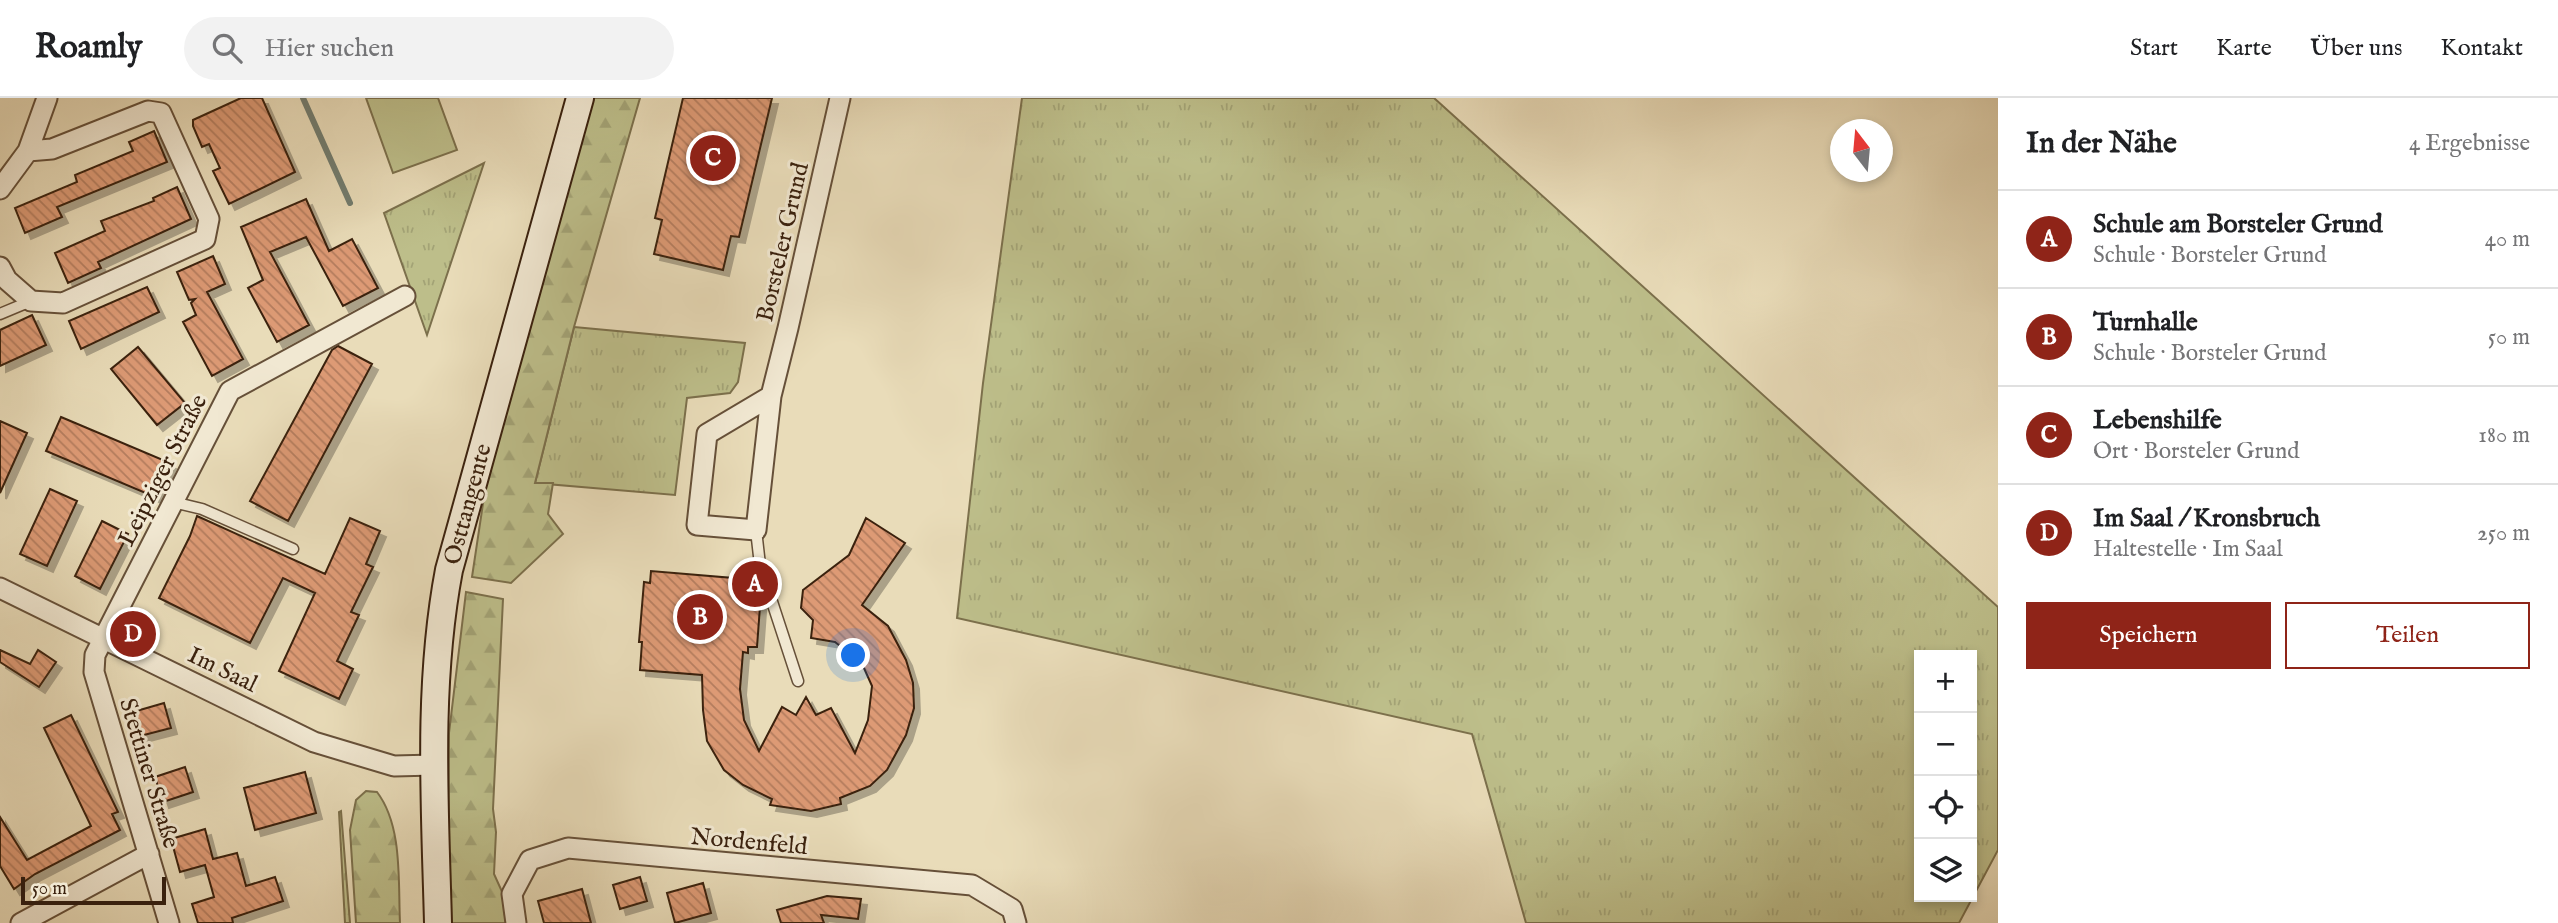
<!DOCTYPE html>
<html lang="de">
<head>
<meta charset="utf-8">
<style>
  :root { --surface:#fff; --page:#f2f2f2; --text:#202124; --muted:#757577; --line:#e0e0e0; --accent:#8f2418 }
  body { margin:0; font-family:"IM FELL English",serif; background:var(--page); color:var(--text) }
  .controls { position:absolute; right:21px; bottom:21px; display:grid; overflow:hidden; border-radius:0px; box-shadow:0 4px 10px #0003 }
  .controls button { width:63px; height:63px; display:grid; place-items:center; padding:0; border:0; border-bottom:2px solid var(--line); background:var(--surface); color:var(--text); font:35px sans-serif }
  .compass { position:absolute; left:1830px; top:21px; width:63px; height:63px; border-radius:50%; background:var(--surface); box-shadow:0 4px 10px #0003; rotate:344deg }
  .scale { position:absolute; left:21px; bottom:18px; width:145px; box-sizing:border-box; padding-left:7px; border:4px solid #3a210e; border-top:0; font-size:19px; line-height:24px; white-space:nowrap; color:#3a210e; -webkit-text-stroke:5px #f1e8d2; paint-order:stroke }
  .you { position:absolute; left:854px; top:558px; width:24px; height:24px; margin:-18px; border:5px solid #fff; border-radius:50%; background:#1a73e8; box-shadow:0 0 0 10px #1a73e833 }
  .badge { display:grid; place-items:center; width:46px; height:46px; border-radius:50%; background:var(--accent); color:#fff; font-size:23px; font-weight:700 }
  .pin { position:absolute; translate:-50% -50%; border:4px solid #fff; box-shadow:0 2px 7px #0006 }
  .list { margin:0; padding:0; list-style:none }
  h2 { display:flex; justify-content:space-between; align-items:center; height:91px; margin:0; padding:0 28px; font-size:30px }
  h2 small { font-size:23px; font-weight:400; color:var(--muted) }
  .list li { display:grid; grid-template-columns:46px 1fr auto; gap:21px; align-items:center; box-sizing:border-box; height:98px; padding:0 28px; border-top:2px solid var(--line) }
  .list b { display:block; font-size:26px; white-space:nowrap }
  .list p { margin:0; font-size:23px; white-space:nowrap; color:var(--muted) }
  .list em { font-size:23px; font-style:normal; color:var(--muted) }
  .actions { display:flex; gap:14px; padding:21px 28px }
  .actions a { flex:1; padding:16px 0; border:2px solid var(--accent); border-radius:0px; text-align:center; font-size:24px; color:var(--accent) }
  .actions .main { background:var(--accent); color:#fff }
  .icon { flex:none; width:38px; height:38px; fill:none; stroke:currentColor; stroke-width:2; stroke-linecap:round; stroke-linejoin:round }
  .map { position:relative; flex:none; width:1998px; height:825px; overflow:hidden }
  header { display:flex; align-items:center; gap:42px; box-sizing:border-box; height:98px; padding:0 35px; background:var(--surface); border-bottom:2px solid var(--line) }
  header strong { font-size:33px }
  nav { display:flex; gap:38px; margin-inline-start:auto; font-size:24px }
  .search { width:490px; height:63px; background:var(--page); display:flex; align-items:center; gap:18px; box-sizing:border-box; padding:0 24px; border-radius:38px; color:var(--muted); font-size:26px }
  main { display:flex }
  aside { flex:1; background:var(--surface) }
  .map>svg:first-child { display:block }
</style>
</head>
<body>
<header>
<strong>Roamly</strong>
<div class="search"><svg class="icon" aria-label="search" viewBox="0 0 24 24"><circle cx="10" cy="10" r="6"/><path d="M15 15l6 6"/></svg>Hier suchen</div>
<nav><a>Start</a><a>Karte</a><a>Über uns</a><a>Kontakt</a></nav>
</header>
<main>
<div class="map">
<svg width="1998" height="825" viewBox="0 0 1998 825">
  <defs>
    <pattern id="grass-tufts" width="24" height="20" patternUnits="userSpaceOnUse" patternTransform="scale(1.75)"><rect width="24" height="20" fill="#bdbe8a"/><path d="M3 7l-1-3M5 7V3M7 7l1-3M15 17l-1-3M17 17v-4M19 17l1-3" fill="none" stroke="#a3a376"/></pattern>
    <pattern id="forest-firs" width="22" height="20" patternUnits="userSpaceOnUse" patternTransform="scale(1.75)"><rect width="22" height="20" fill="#bdbe8a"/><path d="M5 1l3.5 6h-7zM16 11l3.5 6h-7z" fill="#a3a376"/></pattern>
    <pattern id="building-back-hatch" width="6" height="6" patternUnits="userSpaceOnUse" patternTransform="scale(1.75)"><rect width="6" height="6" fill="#dd9a75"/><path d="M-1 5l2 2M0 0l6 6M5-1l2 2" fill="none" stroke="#b47d5e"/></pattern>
    <filter id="shadow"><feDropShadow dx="6" dy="6" stdDeviation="0" flood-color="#0004"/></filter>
  </defs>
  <rect width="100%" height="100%" fill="#e9dcb9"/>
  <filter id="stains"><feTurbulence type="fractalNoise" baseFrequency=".00286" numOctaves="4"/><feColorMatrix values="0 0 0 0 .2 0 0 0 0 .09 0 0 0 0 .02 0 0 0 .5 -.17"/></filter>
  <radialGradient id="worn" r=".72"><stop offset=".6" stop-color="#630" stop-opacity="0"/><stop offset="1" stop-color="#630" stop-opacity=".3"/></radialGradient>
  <path fill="url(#grass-tufts)" stroke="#7c704c" stroke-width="2" fill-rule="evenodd" d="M1022 0H1434L1998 509V752L1959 825H1526L1472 636 957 520 983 285ZM1972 557V799H1919V557Z
    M484 65 427 237 384 115Z
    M574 229 745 245 738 284 730 295 687 300 675 397 535 385Z
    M341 713 350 825H345L339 714Z"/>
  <path fill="url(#forest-firs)" stroke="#7c704c" stroke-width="2" d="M594 0H640L574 229 535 385H553L548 416 563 436 511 485 472 479 487 379 523 224Z
    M466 494 503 501 493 711 496 734 494 776 504 798 506 825H450L448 793 449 635Z
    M366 693 377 694C403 728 398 784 400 825H356L350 732 356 702Z"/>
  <path fill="#bdbe8a" stroke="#7c704c" stroke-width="2" d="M366 0H438L457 52 393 75Z"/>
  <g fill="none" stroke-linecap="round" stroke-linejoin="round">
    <path stroke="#727d70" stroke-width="6" d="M303 0 350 105"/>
  </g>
  <path fill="url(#building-back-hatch)" stroke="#3a210e" stroke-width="2" filter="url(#shadow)" d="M241 0H262L295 74 229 106 213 73 220 70 209 46 202 49 193 28V22Z
    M683 0H772L739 139 731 138 723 172 654 156 662 122 655 120Z
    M154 33 167 64 57 109 62 119 25 135 15 110 77 84 75 77 133 53 129 44Z
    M177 89 191 121 98 164 101 170 68 185 55 155 105 133 101 123 154 103 153 100Z
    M306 101 329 153 352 141 378 190 343 208 306 139 270 154 309 227 277 244 248 190 263 182 241 129Z
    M213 158 225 186 207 194 243 261 212 278 183 224 196 217 191 205 195 201 189 202 177 174Z
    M147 189 159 214 81 251 69 223Z
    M32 217 46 247 0 268V232Z
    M338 248 372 266 288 423 250 403 332 252Z
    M138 249 185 305 157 327 111 271Z
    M61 319 170 365 155 399 46 353Z
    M0 323 27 335 0 395Z
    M50 391 77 403 47 468 20 456Z
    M197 418 325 476 350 420 380 433 366 466 373 469 351 514 359 517 337 563 353 571 339 601 279 573 315 495 283 480 250 545 159 500 190 438Z
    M866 420 905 445 862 507 888 528 906 562 913 585 914 610 906 637 887 672 870 688 840 700 841 706 811 713 770 707 772 701 743 687 724 672 707 643 703 612 702 577 640 572 642 544H639L644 484 650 485 651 473 733 480 732 486 759 488 761 495 757 549H748V555L743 554 740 591 744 622 759 653 782 609 796 617 806 599 816 617 831 610 855 655 868 622 872 588 859 559 855 560 835 544 811 540 813 522 801 510 803 492 849 457Z
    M102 423 128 436 100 491 75 478Z
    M0 552 30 566 38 552 56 564 39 589 0 564Z
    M164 605 171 630 140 638 133 614Z
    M71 617 118 714 112 716 120 732 35 776 14 791 0 768V719L27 762 91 728 44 630Z
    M185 669 193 694 163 704 155 679Z
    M305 674 316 715 255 732 244 690Z
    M205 731 213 761 237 755 246 788 275 779 283 803 232 820 233 825H198L192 806 214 799 205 767 180 774 171 741Z
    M640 779 647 803 620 811 613 787Z
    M703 785 711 815 675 825 667 795Z
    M582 791 591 825H544L538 803Z
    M827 798 861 801 858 821 821 817 824 825H781L777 812Z"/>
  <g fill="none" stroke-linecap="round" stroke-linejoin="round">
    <defs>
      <path id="service" d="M0 216 31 203
        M173 404 202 411 293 451
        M756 432 760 467 798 583"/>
      <path id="minor" d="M0 91 28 53 47 0
        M0 169 7 182 31 203 63 205 205 141 209 121 161 15 148 13 52 51 28 53
        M771 298 707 336 697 427 756 432 771 298 788 230 840 0
        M0 490 314 644 394 668 434 667
        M21 825 149 756
        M169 825 94 574 95 557 230 293 405 198
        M516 825 512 796 530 762 568 750 972 787 1012 811 1016 825"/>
      <path id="secondary" d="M438 825C435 708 427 588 449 472L580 0"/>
    </defs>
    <use href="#service" stroke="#665039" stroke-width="13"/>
    <use href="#minor" stroke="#665039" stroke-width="23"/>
    <use href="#secondary" stroke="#3a210e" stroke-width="30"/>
    <use href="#service" stroke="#f1e8d2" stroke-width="10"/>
    <use href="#minor" stroke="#f1e8d2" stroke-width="19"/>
    <use href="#secondary" stroke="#f1e8d2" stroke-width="26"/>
  </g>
  <g text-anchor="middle" stroke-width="6" stroke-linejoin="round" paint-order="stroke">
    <g font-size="24" fill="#3a210e" stroke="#f1e8d2">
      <text transform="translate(782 144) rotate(-77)" y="8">Borsteler Grund</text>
      <text transform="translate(162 372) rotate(-63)" y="8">Leipziger Straße</text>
      <text transform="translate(467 406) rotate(-75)" y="8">Osttangente</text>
      <text transform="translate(223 571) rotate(26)" y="8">Im Saal</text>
      <text transform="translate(150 675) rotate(73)" y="8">Stettiner Straße</text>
      <text transform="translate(749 743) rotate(5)" y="8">Nordenfeld</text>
    </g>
  </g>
  <rect width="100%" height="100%" filter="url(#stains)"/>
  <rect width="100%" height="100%" fill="url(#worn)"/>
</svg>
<div class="controls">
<button>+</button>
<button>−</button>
<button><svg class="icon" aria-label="locate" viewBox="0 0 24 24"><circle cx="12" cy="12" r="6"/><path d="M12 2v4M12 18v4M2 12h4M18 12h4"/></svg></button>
<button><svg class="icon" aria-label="layers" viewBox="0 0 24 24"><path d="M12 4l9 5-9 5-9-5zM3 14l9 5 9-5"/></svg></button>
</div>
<svg class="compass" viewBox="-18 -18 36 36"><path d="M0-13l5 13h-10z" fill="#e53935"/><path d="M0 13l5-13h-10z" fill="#757577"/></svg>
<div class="scale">50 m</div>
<div class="you"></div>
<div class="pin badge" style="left:755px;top:486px">A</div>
<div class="pin badge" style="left:700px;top:519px">B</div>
<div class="pin badge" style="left:713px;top:60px">C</div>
<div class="pin badge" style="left:133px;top:536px">D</div>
</div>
<aside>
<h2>In der Nähe<small>4 Ergebnisse</small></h2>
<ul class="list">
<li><span class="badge">A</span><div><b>Schule am Borsteler Grund</b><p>Schule · Borsteler Grund</p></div><em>40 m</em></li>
<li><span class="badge">B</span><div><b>Turnhalle</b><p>Schule · Borsteler Grund</p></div><em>50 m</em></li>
<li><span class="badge">C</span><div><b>Lebenshilfe</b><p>Ort · Borsteler Grund</p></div><em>180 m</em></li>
<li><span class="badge">D</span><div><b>Im Saal / Kronsbruch</b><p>Haltestelle · Im Saal</p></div><em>250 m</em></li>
</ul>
<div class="actions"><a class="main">Speichern</a><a>Teilen</a></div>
</aside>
</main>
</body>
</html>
